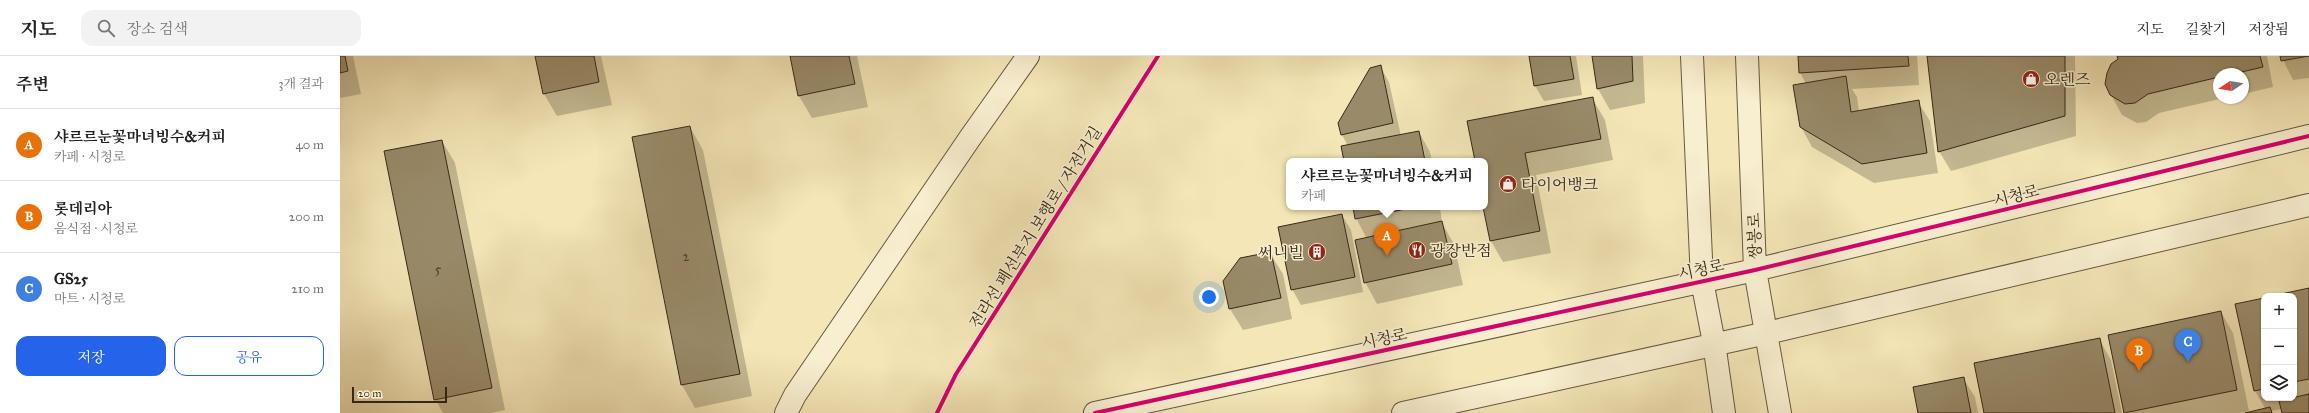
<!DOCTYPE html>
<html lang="ko">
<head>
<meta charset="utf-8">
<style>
  :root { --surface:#fff; --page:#f2f2f2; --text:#222; --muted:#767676; --line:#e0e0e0; --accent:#2563eb }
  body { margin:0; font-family:"IM FELL Great Primer","Noto Serif KR",serif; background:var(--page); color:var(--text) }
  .controls { position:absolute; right:12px; bottom:12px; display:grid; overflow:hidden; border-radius:8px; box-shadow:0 1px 3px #0004 }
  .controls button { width:36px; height:36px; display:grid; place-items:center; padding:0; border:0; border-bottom:1px solid var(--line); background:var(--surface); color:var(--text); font:20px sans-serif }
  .compass { position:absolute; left:1873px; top:12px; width:36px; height:36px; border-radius:50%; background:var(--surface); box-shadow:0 1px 3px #0004; rotate:258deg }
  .scale { position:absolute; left:12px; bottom:10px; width:95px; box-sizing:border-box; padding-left:4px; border:2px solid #362817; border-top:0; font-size:11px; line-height:14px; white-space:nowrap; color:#362817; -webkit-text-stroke:3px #f8efd0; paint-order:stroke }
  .you { position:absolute; left:869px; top:241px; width:14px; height:14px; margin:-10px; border:3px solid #fff; border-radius:50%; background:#1a73e8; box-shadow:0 0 0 6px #1a73e833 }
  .badge { display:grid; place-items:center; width:26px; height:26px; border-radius:50%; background:var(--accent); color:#fff; font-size:13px; font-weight:700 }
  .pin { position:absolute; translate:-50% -33px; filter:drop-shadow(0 1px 2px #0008) }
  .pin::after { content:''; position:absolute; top:21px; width:14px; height:12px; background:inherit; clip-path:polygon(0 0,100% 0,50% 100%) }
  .popup { position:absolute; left:946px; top:102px; width:202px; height:52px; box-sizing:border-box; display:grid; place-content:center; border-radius:8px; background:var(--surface); filter:drop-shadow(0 1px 3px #0005); font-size:13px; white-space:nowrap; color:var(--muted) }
  .popup b { font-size:15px; color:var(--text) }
  .popup::after { content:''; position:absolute; left:50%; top:100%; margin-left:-8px; border:8px solid transparent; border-top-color:var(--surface) }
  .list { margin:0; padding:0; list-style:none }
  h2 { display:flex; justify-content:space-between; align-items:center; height:52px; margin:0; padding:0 16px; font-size:17px }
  h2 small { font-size:13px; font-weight:400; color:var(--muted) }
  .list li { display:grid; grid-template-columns:26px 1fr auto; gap:12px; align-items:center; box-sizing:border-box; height:72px; padding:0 16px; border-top:1px solid var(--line) }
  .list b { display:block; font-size:15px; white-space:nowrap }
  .list p { margin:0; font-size:13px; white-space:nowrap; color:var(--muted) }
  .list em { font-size:13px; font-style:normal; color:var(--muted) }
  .actions { display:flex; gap:8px; padding:12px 16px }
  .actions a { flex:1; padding:9px 0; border:1px solid var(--accent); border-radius:12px; text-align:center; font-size:14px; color:var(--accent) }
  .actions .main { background:var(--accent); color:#fff }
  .icon { flex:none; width:22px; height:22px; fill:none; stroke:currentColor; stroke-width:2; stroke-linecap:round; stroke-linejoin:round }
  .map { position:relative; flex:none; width:1969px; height:357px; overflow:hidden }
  header { display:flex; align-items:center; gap:24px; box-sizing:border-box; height:56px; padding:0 20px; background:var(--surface); border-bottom:1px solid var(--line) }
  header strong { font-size:19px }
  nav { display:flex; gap:22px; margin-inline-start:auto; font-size:14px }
  .search { width:280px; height:36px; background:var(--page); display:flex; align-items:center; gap:10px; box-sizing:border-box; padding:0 14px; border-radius:12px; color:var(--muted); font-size:15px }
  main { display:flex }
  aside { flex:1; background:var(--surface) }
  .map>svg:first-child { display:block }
</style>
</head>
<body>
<header>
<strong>지도</strong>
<div class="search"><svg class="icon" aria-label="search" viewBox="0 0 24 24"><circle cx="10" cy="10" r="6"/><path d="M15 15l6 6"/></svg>장소 검색</div>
<nav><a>지도</a><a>길찾기</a><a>저장됨</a></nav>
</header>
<main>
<aside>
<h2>주변<small>3개 결과</small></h2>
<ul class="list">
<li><span class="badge" style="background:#e8710a">A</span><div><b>샤르르눈꽃마녀빙수&amp;커피</b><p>카페 · 시청로</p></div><em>40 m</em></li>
<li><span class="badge" style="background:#e8710a">B</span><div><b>롯데리아</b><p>음식점 · 시청로</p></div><em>200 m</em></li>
<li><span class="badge" style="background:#3f7fe0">C</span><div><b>GS25</b><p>마트 · 시청로</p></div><em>210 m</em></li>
</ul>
<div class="actions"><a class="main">저장</a><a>공유</a></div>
</aside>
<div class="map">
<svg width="1969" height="357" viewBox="0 0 1969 357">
  <rect width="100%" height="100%" fill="#f4e6b7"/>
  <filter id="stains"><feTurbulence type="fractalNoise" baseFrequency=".005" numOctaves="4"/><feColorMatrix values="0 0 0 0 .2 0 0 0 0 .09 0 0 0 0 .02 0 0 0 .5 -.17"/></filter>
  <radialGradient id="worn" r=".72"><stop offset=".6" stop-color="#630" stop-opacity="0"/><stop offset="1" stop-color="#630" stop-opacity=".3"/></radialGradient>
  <path fill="#0003" d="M0 0H13L21 38 0 42Z
    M196 0H261L272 49 217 60 204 38Z
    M451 0H517L528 51 472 62 459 40Z
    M1190 0H1236L1242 39 1204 45 1195 30Z
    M1253 0H1303L1305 47 1270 54 1258 33Z
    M1459 0H1577L1579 29 1512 33 1517 41 1519 55 1578 46 1590 65 1598 117 1534 127 1472 91 1461 71 1466 28 1460 16Z
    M1588 0H1735L1736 80 1611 115 1599 95Z
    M1778 0H1927L1933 31 1903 38V18H1879V42H1884L1819 57 1806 66 1797 67 1782 59 1771 39Z
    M1941 0H1969V22L1953 24Z
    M1040 10 1049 26 1061 80 1079 76 1090 96 1092 105H1005L1008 90 1002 79 999 68Z
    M1252 42 1265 64 1273 104 1196 119 1211 197 1163 206 1151 185 1144 151 1145 105H1136Z
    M350 71 363 94 412 340 355 352 342 329 293 82Z
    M102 85 115 107 165 354 151 357H103L95 343Z
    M1014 151H1100L1102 167 1114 188 1123 229 1037 248 1025 226 1027 183 1016 162Z
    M1002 159 1011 174 1023 236 961 249 952 233Z
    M930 197 943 218 952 263 903 274 890 253Z
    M1969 233V357H1943L1942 353 1931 355 1932 357H1910L1926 354 1915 335 1896 249 1924 243V342H1954V240H1937Z
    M1881 256 1893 277 1909 355 1899 357H1785L1769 280Z
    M1759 283 1771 304 1782 357H1645Z
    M1623 322 1635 341 1638 357H1580Z"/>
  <path fill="#998b6a" stroke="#362817" d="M0 0H5L8 15 0 17Z
    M195 0H254L259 26 203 38Z
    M450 0H509L515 28 458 40Z
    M1189 0H1230L1234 23 1194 30Z
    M1252 0H1292L1293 25 1257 33Z
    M1458 0H1568L1569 10 1459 17Z
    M1587 0H1725V60L1598 96Z
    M1777 0H1920L1923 11 1893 18H1879V21L1808 38 1795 47 1785 48 1770 39 1765 28 1767 17 1771 8 1778 3Z
    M1940 0H1969L1941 5Z
    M1041 9 1053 67 1001 79 998 67 1030 12Z
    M1506 20 1511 56 1579 44 1587 97 1522 108 1460 71 1453 29Z
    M1253 41 1261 83 1185 97 1200 175 1150 185 1143 151H1145V105H1135L1127 65Z
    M350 70 400 318 341 329 292 81Z
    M1079 75 1085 105H1004L1001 90Z
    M102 84 152 332 94 344 44 95Z
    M1013 151H1076L1015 163Z
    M1002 158 1015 221 951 234 938 171Z
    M1102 165 1112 208 1024 227 1015 184Z
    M931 196 941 242 889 253 883 225 900 202Z
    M1969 232V323L1954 326V240H1932Z
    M1924 242V333L1914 335 1895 248Z
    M1881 255 1897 334 1784 357 1768 279Z
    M1760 282 1775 357H1644L1634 307Z
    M1624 321 1631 357H1578L1573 331Z
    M1969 338V357H1942L1939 345Z
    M1930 351 1932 357H1905Z"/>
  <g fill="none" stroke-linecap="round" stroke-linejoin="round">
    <defs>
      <path id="minor" d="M446 357 455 339 630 82 688 0"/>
      <path id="tertiary" d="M1352 0 1362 225 1374 287 1384 357
        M1407 0 1415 214 1440 357
        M755 357 1415 214 1969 80
        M1063 357 1427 277 1969 149"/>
    </defs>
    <use href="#minor" stroke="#66583f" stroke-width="24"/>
    <use href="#tertiary" stroke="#66583f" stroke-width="24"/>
    <use href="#minor" stroke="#f8efd0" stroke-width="22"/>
    <use href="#tertiary" stroke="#f8efd0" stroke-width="22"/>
    <defs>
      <path id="cycleway" d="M597 357 616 318 818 0
        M755 357 1415 214 1969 80"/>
    </defs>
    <use href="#cycleway" stroke="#f8efd0" stroke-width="6"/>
    <use href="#cycleway" stroke="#d6006c" stroke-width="4"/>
  </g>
  <defs>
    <symbol id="shop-disc" viewBox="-11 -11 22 22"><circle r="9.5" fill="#8f2418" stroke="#f8efd0"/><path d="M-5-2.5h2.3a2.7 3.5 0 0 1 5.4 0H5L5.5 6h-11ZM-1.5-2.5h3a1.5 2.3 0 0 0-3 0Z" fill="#fff"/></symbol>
    <symbol id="restaurant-disc" viewBox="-11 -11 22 22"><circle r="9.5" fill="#8f2418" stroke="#f8efd0"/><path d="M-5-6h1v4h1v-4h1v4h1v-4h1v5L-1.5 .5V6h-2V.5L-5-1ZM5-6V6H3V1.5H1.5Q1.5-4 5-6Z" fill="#fff"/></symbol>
    <symbol id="building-disc" viewBox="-11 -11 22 22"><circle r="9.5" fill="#8f2418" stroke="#f8efd0"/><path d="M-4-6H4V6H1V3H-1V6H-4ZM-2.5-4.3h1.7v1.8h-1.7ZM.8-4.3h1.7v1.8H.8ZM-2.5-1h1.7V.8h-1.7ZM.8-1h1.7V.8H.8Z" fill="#fff"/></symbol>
  </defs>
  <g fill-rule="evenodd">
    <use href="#shop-disc" x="1681" y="13" width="20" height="20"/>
    <use href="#shop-disc" x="1158" y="118" width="20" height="20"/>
    <use href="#restaurant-disc" x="1067" y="184" width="20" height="20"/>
    <use href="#building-disc" x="967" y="186" width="20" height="20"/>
  </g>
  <g text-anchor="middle" stroke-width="3" stroke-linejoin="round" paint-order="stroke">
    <g font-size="14" fill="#4f412c">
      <text x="346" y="205">2</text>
      <text x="98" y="218">5</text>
    </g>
    <g font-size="16" fill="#362817" stroke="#f8efd0" text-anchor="start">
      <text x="1704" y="29">오렌즈</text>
      <text x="1181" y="134">타이어뱅크</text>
      <text x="1090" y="200">광장반점</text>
      <text x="964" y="202" text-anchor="end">써니빌</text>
    </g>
    <g font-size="16" fill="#362817" stroke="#f8efd0">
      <text transform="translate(1676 139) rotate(-14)" y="6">시청로</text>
      <text transform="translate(695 171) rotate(-58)" y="6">전라선 폐선부지 보행로 / 자전거길</text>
      <text transform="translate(1414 180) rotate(-92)" y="6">쌍봉로</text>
      <text transform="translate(1361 213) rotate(-12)" y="6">시청로</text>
      <text transform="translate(1044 282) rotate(-12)" y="6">시청로</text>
    </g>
  </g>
  <rect width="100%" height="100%" filter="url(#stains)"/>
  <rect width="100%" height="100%" fill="url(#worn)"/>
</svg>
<div class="controls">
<button>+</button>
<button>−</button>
<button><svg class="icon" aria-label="layers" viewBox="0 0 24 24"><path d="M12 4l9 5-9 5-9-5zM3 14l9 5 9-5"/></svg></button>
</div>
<svg class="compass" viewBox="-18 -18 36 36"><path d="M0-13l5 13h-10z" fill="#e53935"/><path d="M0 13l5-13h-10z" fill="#767676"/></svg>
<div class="scale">20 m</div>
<div class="you"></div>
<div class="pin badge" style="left:1047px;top:200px;background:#e8710a">A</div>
<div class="popup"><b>샤르르눈꽃마녀빙수&amp;커피</b>카페</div>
<div class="pin badge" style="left:1799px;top:315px;background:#e8710a">B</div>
<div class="pin badge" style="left:1848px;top:306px;background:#3f7fe0">C</div>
</div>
</main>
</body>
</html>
